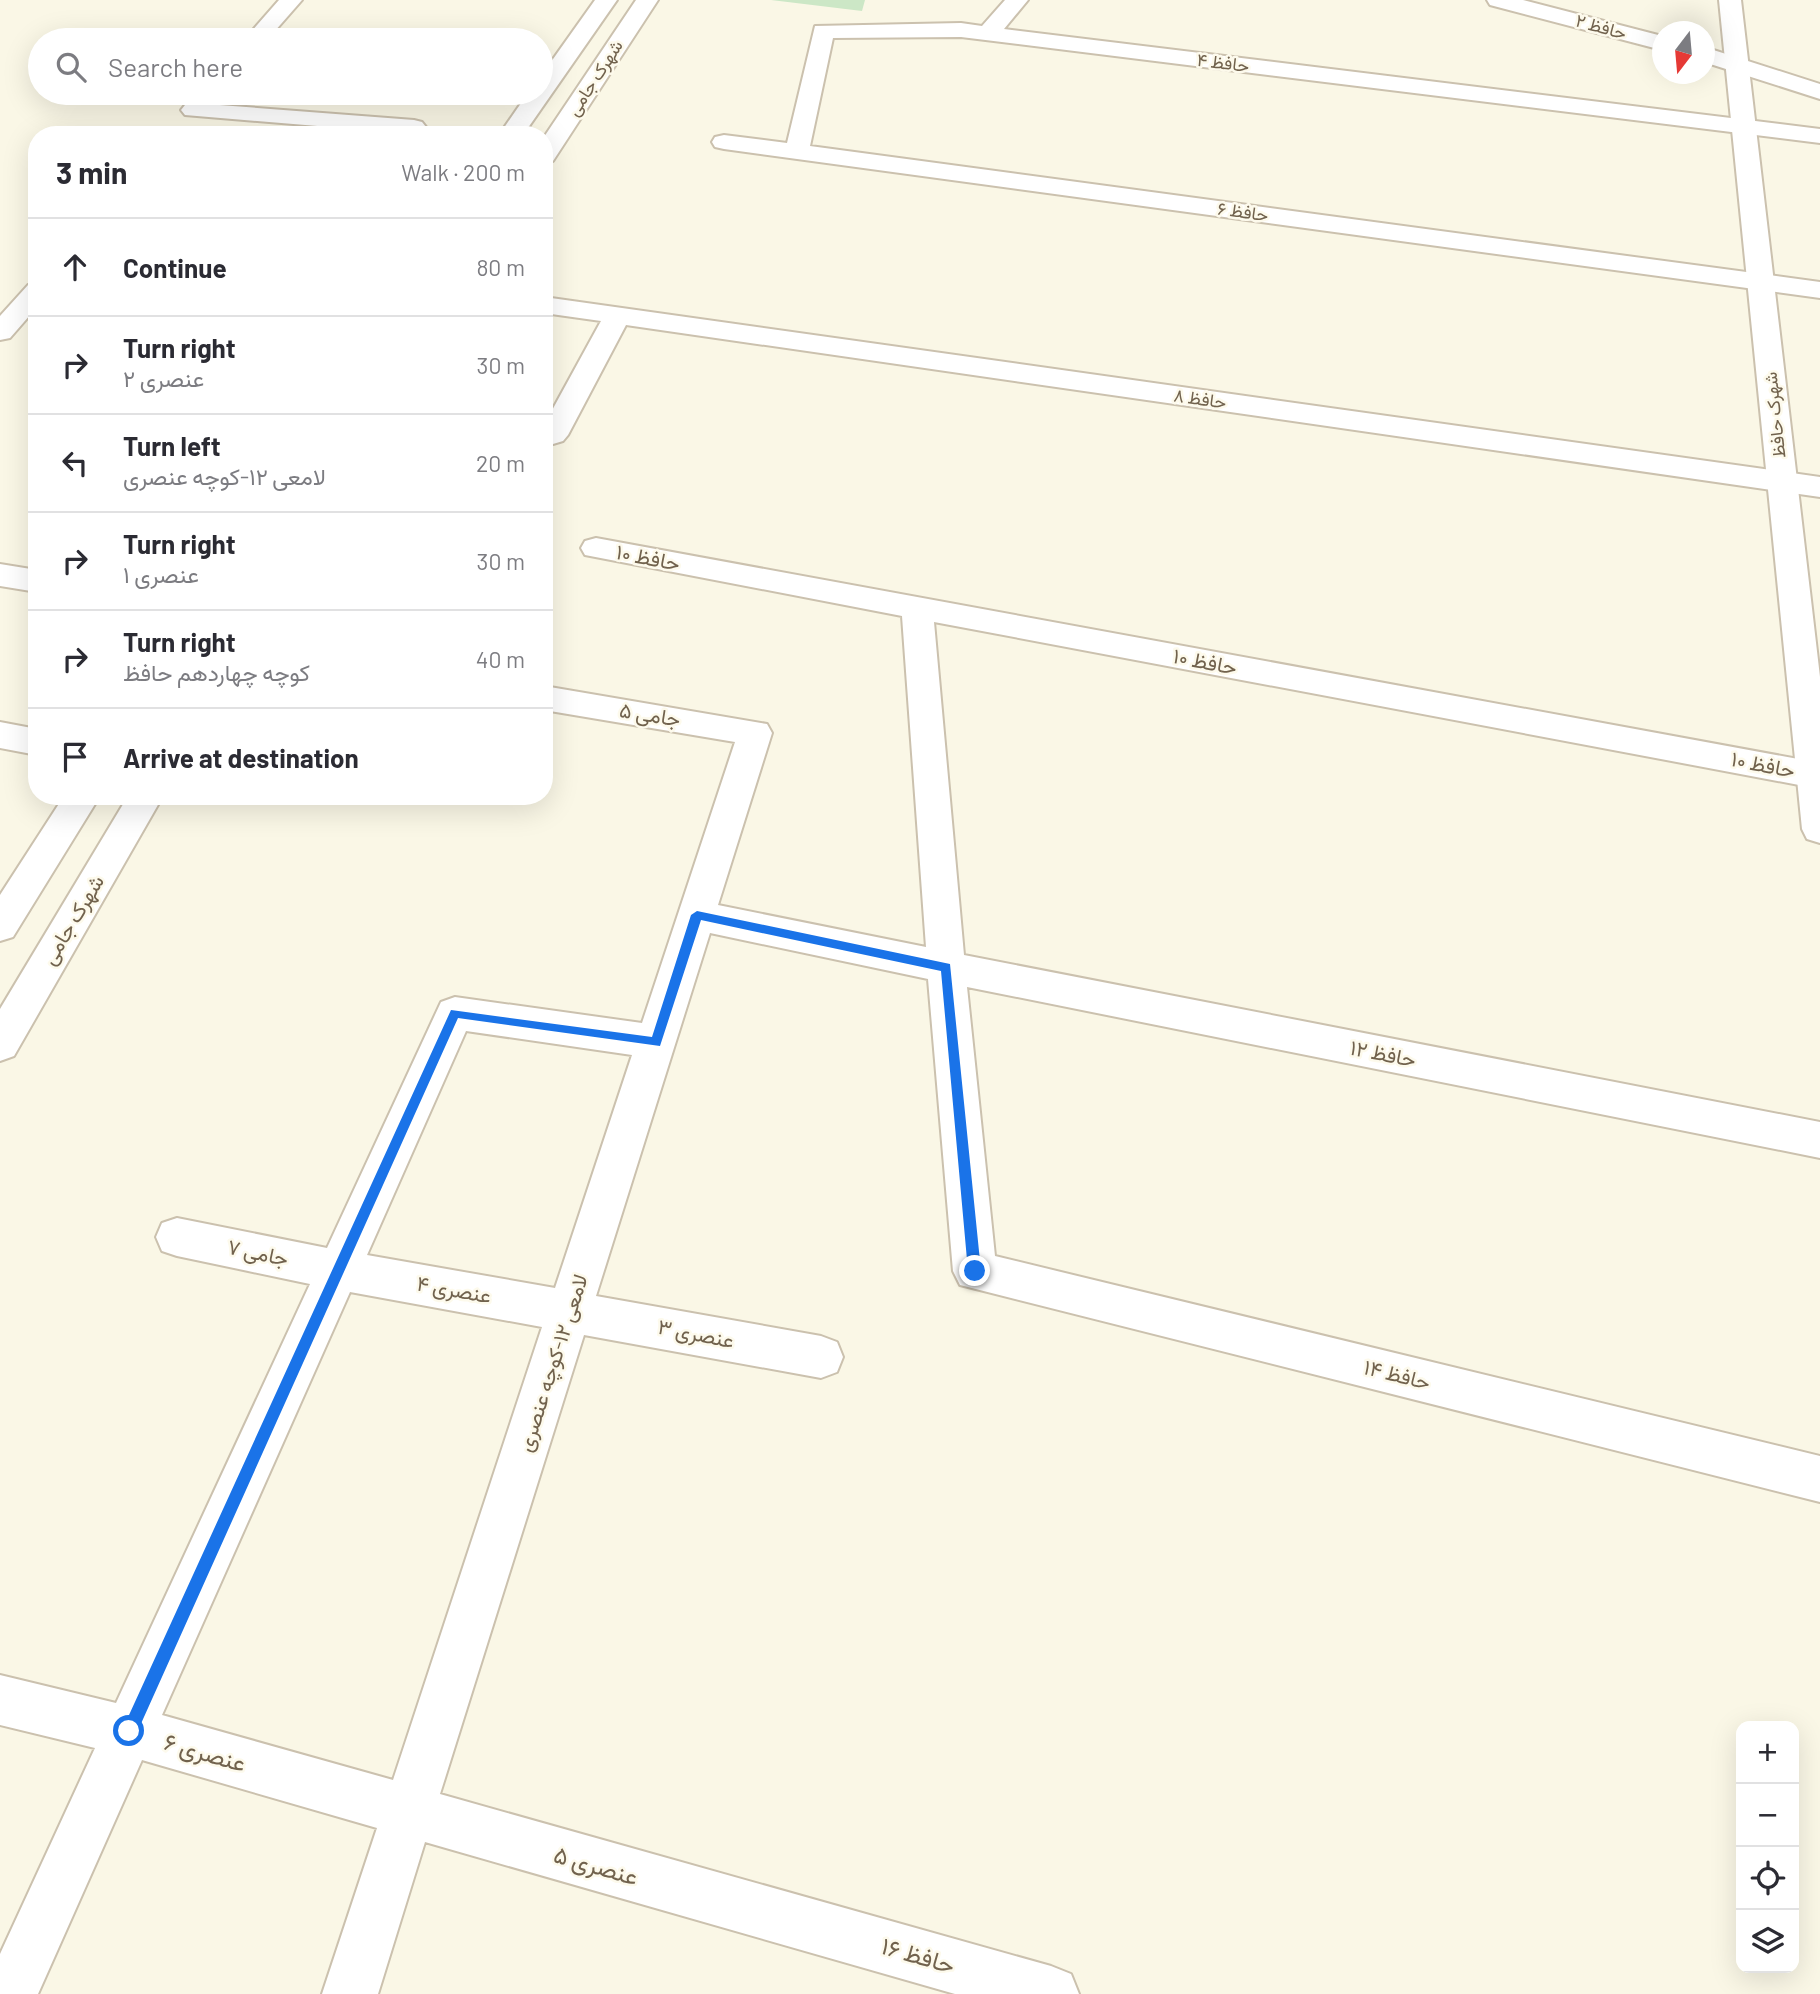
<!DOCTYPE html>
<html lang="en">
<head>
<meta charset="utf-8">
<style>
  :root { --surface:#fff; --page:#f7f7f7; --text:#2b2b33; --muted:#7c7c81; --line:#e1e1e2 }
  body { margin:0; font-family:Barlow,Vazirmatn,sans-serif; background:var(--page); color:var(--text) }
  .controls { position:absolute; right:21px; bottom:21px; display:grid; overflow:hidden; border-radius:14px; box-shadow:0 7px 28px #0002 }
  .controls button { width:63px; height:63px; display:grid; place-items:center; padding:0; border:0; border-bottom:2px solid var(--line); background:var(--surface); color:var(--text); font:35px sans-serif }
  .compass { position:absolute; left:1652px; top:21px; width:63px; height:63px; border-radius:50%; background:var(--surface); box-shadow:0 7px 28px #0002; rotate:196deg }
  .stop { position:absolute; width:21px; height:21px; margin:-16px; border:5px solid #1a73e8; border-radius:50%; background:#fff }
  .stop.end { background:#1a73e8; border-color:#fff; box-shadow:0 2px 7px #0008 }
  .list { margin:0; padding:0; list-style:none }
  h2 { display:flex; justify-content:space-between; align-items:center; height:91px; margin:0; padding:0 28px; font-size:30px }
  h2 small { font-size:23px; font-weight:400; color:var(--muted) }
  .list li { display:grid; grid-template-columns:46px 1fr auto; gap:21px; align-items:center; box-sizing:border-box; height:98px; padding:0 28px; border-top:2px solid var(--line) }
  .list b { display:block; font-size:26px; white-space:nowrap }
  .list p { margin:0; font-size:23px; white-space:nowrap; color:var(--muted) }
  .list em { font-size:23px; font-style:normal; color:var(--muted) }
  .icon { flex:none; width:38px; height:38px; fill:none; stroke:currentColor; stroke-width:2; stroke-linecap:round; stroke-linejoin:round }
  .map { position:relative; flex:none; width:1820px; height:1994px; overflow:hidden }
  .search { position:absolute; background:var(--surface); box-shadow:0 7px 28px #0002; left:28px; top:28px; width:525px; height:77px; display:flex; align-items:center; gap:18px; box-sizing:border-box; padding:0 24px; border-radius:38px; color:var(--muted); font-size:26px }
  .panel { position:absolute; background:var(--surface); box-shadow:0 7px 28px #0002; left:28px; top:126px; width:525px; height:679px; border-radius:28px }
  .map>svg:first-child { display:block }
</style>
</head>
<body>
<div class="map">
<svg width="1820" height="1994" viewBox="0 0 1820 1994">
  <rect width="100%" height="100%" fill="#faf7e6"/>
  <path fill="#cce7c6" d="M771 0H865L862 11Z"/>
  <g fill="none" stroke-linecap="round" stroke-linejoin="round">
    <defs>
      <path id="minor" d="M279 0H302L267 40H244Z
        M1005 0H1028L1004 29 1820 129V143L961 37 833 38 810 146 1820 282V298L724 149 715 147 712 142 715 137 724 135 787 143 815 26 961 23 982 26Z
        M1487 0H1523L1662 36V50L1490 5Z
        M1704 47 1820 84V99L1704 62Z
        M193 103 414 120 422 122 426 127 422 132 414 134 185 115 181 110 185 105Z
        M37 283V307L10 338 0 340V316L28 285Z
        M544 297 1820 477V497L626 325 568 435 563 441 553 444 544 442V425L601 321 544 313Z
        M596 538 1820 763V789L934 622 964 955 1820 1122V1158L967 987 995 1256 1820 1456V1502L960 1285 953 1271 928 979 710 933 596 1296 821 1336 837 1342 843 1357 837 1372 821 1378 584 1335 440 1794 1051 1966 1071 1974 1079 1994H955L425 1842 378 1994H322L377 1828 142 1760 38 1994H0V1954L95 1748 0 1725V1675L116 1703 310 1284 177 1256 162 1251 156 1237 162 1223 177 1218 327 1248 441 1002 455 997 642 1023 735 742 544 710V686L767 724 772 733 718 905 926 947 902 616 585 555 581 548 585 541ZM466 1031 632 1055 555 1288 367 1255ZM350 1292 542 1327 393 1780 162 1715Z
        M0 564 37 570V592L0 586Z
        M0 722 37 729V755L0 748Z"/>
      <path id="tertiary" d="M595 0H617L523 135H499L528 93H541V76Z
        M636 0H658L553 161 544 163V137Z
        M1719 0H1741L1820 677V843L1807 839 1802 829Z
        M64 796H100L13 937 0 941V895Z
        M128 796H163L14 1056 0 1061V1009Z"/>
    </defs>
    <use href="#minor" stroke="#cbc1ae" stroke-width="4"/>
    <use href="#tertiary" stroke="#cbc1ae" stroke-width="4"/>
    <use href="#minor" fill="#fff" fill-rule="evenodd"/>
    <use href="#tertiary" fill="#fff" fill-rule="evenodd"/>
  </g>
  <path fill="#1a73e8" d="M697 911 950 964 981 1271 979 1275H970L968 1271 941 971 701 920 660 1046 458 1018 135 1737 129 1739 124 1737 122 1731 124 1726 451 1010 652 1037 691 915Z"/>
  <g text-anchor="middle" stroke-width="5" stroke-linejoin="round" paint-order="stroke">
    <g font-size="18" fill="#71624d" stroke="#fdfaec">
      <text transform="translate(1601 27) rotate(15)" y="6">حافظ ۲</text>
      <text transform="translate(1223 63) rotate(7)" y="6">حافظ ۴</text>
      <text transform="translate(595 78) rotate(-57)" y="6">شهرک جامی</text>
      <text transform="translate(1243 212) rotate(8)" y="6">حافظ ۶</text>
      <text transform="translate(1200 399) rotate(8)" y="6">حافظ ۸</text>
      <text transform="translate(1775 415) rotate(-96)" y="6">شهرک حافظ</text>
    </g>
    <g font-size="21" fill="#71624d" stroke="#fdfaec">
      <text transform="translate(648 558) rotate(11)" y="7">حافظ ۱۰</text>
      <text transform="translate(1205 662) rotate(11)" y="7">حافظ ۱۰</text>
      <text transform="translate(650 715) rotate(9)" y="7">۵ جامی</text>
      <text transform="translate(1763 765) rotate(11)" y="7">حافظ ۱۰</text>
      <text transform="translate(73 920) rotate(-59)" y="7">شهرک جامی</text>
      <text transform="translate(1383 1054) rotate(11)" y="7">حافظ ۱۲</text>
      <text transform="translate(258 1253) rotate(12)" y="7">۷ جامی</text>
      <text transform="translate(454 1290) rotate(10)" y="7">۴ عنصری</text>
      <text transform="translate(696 1334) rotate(11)" y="7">۳ عنصری</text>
      <text transform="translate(553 1363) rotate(-72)" y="7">لامعی ۱۲-کوچه عنصری</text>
      <text transform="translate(1397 1375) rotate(14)" y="7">حافظ ۱۴</text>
    </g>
    <g font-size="24" fill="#71624d" stroke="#fdfaec">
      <text transform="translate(205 1753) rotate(16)" y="8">۶ عنصری</text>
      <text transform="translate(596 1866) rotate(16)" y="8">۵ عنصری</text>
      <text transform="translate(918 1956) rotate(16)" y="8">حافظ ۱۶</text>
    </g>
  </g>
</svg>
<div class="controls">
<button>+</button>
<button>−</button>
<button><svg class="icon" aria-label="locate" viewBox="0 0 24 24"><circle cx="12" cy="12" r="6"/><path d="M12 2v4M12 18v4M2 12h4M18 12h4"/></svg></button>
<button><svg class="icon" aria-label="layers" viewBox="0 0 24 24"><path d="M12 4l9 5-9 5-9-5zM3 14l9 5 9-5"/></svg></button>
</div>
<svg class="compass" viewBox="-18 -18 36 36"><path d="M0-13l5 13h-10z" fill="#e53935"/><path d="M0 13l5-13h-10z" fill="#7c7c81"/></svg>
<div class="stop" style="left:129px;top:1731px"></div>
<div class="stop end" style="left:975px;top:1271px"></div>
<div class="search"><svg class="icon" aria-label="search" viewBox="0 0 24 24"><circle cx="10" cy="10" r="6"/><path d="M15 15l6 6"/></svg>Search here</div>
<section class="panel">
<h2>3 min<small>Walk · 200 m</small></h2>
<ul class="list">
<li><svg class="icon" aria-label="ahead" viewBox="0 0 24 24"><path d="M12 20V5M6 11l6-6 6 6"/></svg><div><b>Continue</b></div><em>80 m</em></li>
<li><svg class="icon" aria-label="right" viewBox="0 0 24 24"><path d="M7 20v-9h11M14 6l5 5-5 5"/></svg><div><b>Turn right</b><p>۲ عنصری</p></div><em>30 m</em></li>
<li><svg class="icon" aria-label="left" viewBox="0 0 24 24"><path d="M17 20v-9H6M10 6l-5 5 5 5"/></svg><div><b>Turn left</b><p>لامعی ۱۲-کوچه عنصری</p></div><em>20 m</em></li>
<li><svg class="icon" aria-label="right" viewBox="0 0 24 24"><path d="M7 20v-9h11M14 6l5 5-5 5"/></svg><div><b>Turn right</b><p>۱ عنصری</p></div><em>30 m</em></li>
<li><svg class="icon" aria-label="right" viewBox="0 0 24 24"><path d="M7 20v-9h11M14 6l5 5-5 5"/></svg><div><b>Turn right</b><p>کوچه چهاردهم حافظ</p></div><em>40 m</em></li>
<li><svg class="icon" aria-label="arrive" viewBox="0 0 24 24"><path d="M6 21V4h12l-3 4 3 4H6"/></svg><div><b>Arrive at destination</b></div></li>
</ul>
</section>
</div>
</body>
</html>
